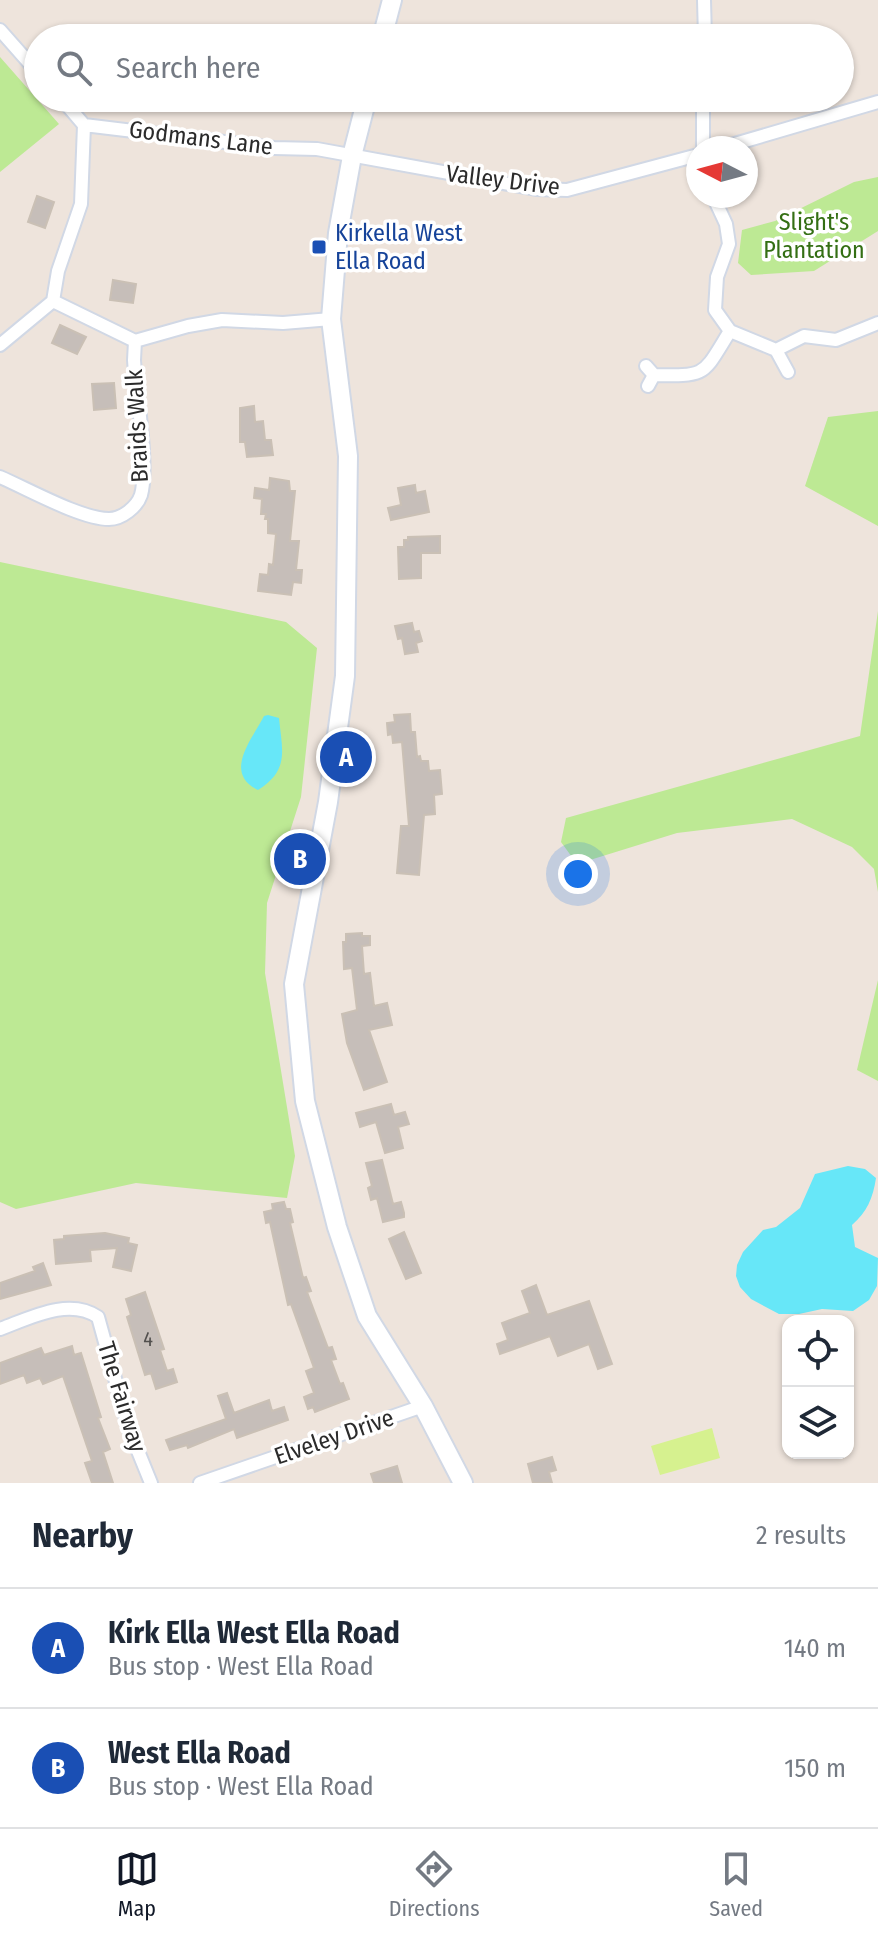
<!DOCTYPE html>
<html lang="en">
<head>
<meta charset="utf-8">
<style>
  :root { --surface:#fff; --page:#f2f2f3; --text:#1f2937; --muted:#747a83; --line:#e0e1e3; --accent:#111827 }
  body { margin:0; font-family:"Fira Sans Condensed",sans-serif; background:var(--page); color:var(--text) }
  .controls { position:absolute; right:24px; bottom:24px; display:grid; overflow:hidden; border-radius:16px; box-shadow:0 2px 6px #0004 }
  .controls button { width:72px; height:72px; display:grid; place-items:center; padding:0; border:0; border-bottom:2px solid var(--line); background:var(--surface); color:var(--text); font:40px sans-serif }
  .compass { position:absolute; left:686px; top:136px; width:72px; height:72px; border-radius:50%; background:var(--surface); box-shadow:0 2px 6px #0004; rotate:276deg }
  .you { position:absolute; left:578px; top:874px; width:28px; height:28px; margin:-20px; border:6px solid #fff; border-radius:50%; background:#1a73e8; box-shadow:0 0 0 12px #1a73e833 }
  .badge { display:grid; place-items:center; width:52px; height:52px; border-radius:50%; background:var(--accent); color:#fff; font-size:26px; font-weight:700 }
  .pin { position:absolute; translate:-50% -50%; border:4px solid #fff; box-shadow:0 2px 8px #0006 }
  .list { margin:0; padding:0; list-style:none }
  h2 { display:flex; justify-content:space-between; align-items:center; height:104px; margin:0; padding:0 32px; font-size:34px }
  h2 small { font-size:26px; font-weight:400; color:var(--muted) }
  .list li { display:grid; grid-template-columns:52px 1fr auto; gap:24px; align-items:center; box-sizing:border-box; height:120px; padding:0 32px; border-top:2px solid var(--line) }
  .list b { display:block; font-size:30px; white-space:nowrap }
  .list p { margin:0; font-size:26px; white-space:nowrap; color:var(--muted) }
  .list em { font-size:26px; font-style:normal; color:var(--muted) }
  .icon { flex:none; width:44px; height:44px; fill:none; stroke:currentColor; stroke-width:2; stroke-linecap:round; stroke-linejoin:round }
  .map { position:relative; flex:none; width:878px; height:1483px; overflow:hidden }
  .search { position:absolute; background:var(--surface); box-shadow:0 2px 6px #0004; left:24px; right:24px; top:24px; height:88px; display:flex; align-items:center; gap:20px; box-sizing:border-box; padding:0 28px; border-radius:44px; color:var(--muted); font-size:30px }
  .sheet { height:344px; background:var(--surface) }
  nav { display:flex; justify-content:space-around; align-items:center; box-sizing:border-box; height:112px; border-top:2px solid var(--line); background:var(--surface); font-size:22px; color:var(--muted) }
  nav a { display:grid; justify-items:center; gap:4px }
  nav .on { color:var(--accent) }
  .map>svg:first-child { display:block }
</style>
</head>
<body>
<div class="map">
<svg width="878" height="1483" viewBox="0 0 878 1483">
  <rect width="100%" height="100%" fill="#eee4dc"/>
  <path fill="#bde994" d="M0 57 59 124 0 172Z
    M878 177V231L814 271 751 275 738 263 742 230 775 221 854 182Z
    M878 411V526L805 486 828 417Z
    M0 562 286 622 317 648 301 797 267 903 265 973 295 1156 287 1198 136 1183 16 1209 0 1202Z
    M878 611V892L874 869 852 847 792 819 677 833 577 864 561 842 566 818 860 736Z
    M878 980V1081L857 1070Z"/>
  <path fill="#d6f18f" d="M712 1428 720 1458 660 1475 651 1446Z"/>
  <path fill="#67e7f8" d="M268 715 279 718C282 750 290 770 258 790 222 773 253 738 264 716Z
    M848 1166 865 1169 876 1178C873 1198 867 1212 852 1225L855 1247 878 1258 877 1286 869 1300 853 1311 822 1309 799 1314H779L751 1299 740 1287 736 1276 737 1265 743 1252 763 1230 776 1227 800 1208 815 1174Z"/>
  <path fill="#c6beb9" stroke="#cac0b5" stroke-width="2" d="M37 196 54 202 45 228 28 222Z
    M113 280 136 284 133 303 110 300Z
    M60 325 86 337 77 354 52 343Z
    M114 383 116 408 94 410 92 384Z
    M254 406 255 422 263 421 265 440H271L273 455 247 457 245 442H240V408Z
    M270 478 289 481 290 491H295L290 541H299L296 570H302L301 583 293 582 291 595 258 591 260 574 268 575 269 564 273 565 276 534 268 533V519H265L266 514H261L262 499 254 498 255 488 269 490Z
    M415 485 416 493 425 491 429 512 391 520 388 508 401 505 398 488Z
    M440 536V553H421V578L399 579 398 547H404V540H408V537Z
    M412 623 414 632 419 631 422 641 416 643 418 652 405 654 402 638 398 639 395 626Z
    M410 714 411 732H415L417 757 420 756 421 761H428L429 771 440 770 442 794 434 795 435 814 424 815 419 875 397 873 401 826H409L402 742 393 743 392 734 388 735 387 723 395 722 394 715Z
    M362 933V936H370V945L362 946 364 974 370 973 374 1006 387 1003 392 1025 369 1030 387 1082 364 1090 347 1043 342 1014 357 1010 352 968 344 969 343 942H346V934Z
    M391 1104 394 1115 405 1112 409 1124 398 1127 403 1148 385 1153 376 1122 360 1127 356 1113Z
    M382 1160 393 1204 401 1202 404 1213V1217L383 1222 377 1198 371 1200 368 1188 372 1186 366 1163Z
    M284 1202 286 1209H290L293 1222 290 1223 303 1278 306 1277 311 1291 307 1292 328 1348 332 1347 336 1359 331 1360 340 1384 343 1383 349 1399 315 1412 313 1407 308 1409 304 1397 314 1393 306 1371 314 1368 291 1304 288 1305 270 1222 266 1223 264 1212 273 1210 272 1204Z
    M404 1232 421 1273 406 1279 389 1239Z
    M105 1233 129 1238 128 1243 137 1245 131 1271 113 1267 117 1248 90 1250 91 1261 56 1264 54 1240 64 1239V1236Z
    M43 1263 51 1285 0 1299V1283L35 1271 33 1267Z
    M536 1285 547 1315 589 1301 612 1364 598 1369 589 1344 558 1356 550 1336 500 1354 497 1344 508 1340 502 1323 530 1313 522 1291Z
    M145 1292 164 1349 160 1350 167 1371 173 1369 177 1382 156 1389 151 1373 145 1375 127 1317 131 1315 126 1299Z
    M72 1346 74 1355 81 1353 101 1417 98 1418 110 1449 103 1452 113 1483H92L85 1463 92 1461 63 1376 43 1384 40 1378 27 1383 24 1375 0 1384V1363L41 1348 44 1355Z
    M227 1393 234 1413 269 1400 272 1411 284 1407 288 1420 237 1438 234 1429 188 1448 187 1445 170 1450 166 1440 226 1419 218 1396Z
    M552 1457 556 1470 549 1472 552 1483H533L528 1464Z
    M397 1466 402 1483H374L371 1474Z"/>
  <g fill="none" stroke-linecap="round" stroke-linejoin="round">
    <defs>
      <path id="street" d="M704 0 705 38
        M0 30 38 73
        M61 98 84 125 274 148 317 149 536 189 567 190 698 155
        M703 98V148
        M721 148 878 102
        M713 196 726 224 729 244 717 277 715 310 730 331 776 350 788 372
        M53 301 135 341 188 326 222 320 283 323 331 319
        M0 345 53 301 58 271 81 204 84 125
        M776 350 804 336 836 340 878 323
        M646 366 654 375 648 386
        M654 375C708 376 702 376 730 331
        M0 477C28 489 81 519 109 519 122 519 137 507 141 495 149 467 136 391 134 360L135 341
        M0 1329C30 1318 69 1297 98 1317L129 1429 151 1483
        M200 1483 423 1406"/>
      <path id="secondary" d="M382 38 392 0
        M367 98 352 156 338 233 331 319 348 456 345 676 328 802 294 984 305 1101 337 1227 367 1316 423 1406 463 1483"/>
    </defs>
    <use href="#street" stroke="#d1d8e5" stroke-width="16"/>
    <use href="#secondary" stroke="#d1d8e5" stroke-width="22"/>
    <use href="#street" stroke="#fff" stroke-width="12"/>
    <use href="#secondary" stroke="#fff" stroke-width="18"/>
  </g>
  <rect fill="#1a4fb4" stroke="#fff" stroke-width="3" x="311" y="239" width="16" height="16" rx="4"/>
  <g text-anchor="middle" stroke-width="7" stroke-linejoin="round" paint-order="stroke">
    <g font-size="20" fill="#52504e">
      <text x="148" y="1346">4</text>
    </g>
    <g font-size="24" fill="#2b2b2b" stroke="#fff">
      <text transform="translate(201 138) rotate(7)" y="8">Godmans Lane</text>
      <text transform="translate(503 180) rotate(7)" y="8">Valley Drive</text>
      <text transform="translate(137 426) rotate(-93)" y="8">Braids Walk</text>
      <text transform="translate(122 1397) rotate(73)" y="8">The Fairway</text>
      <text transform="translate(334 1437) rotate(-19)" y="8">Elveley Drive</text>
    </g>
    <g font-size="24" fill="#346f14" stroke="#fff">
      <text x="814" y="230">Slight's<tspan x="814" dy="28">Plantation</tspan></text>
    </g>
    <g font-size="24" fill="#164399" stroke="#fff" text-anchor="start">
      <text x="335" y="241">Kirkella West<tspan x="335" dy="28">Ella Road</tspan></text>
    </g>
  </g>
</svg>
<div class="controls">
<button><svg class="icon" aria-label="locate" viewBox="0 0 24 24"><circle cx="12" cy="12" r="6"/><path d="M12 2v4M12 18v4M2 12h4M18 12h4"/></svg></button>
<button><svg class="icon" aria-label="layers" viewBox="0 0 24 24"><path d="M12 4l9 5-9 5-9-5zM3 14l9 5 9-5"/></svg></button>
</div>
<svg class="compass" viewBox="-18 -18 36 36"><path d="M0-13l5 13h-10z" fill="#e53935"/><path d="M0 13l5-13h-10z" fill="#747a83"/></svg>
<div class="you"></div>
<div class="pin badge" style="left:346px;top:757px;background:#1a4fb4">A</div>
<div class="pin badge" style="left:300px;top:859px;background:#1a4fb4">B</div>
<div class="search"><svg class="icon" aria-label="search" viewBox="0 0 24 24"><circle cx="10" cy="10" r="6"/><path d="M15 15l6 6"/></svg>Search here</div>
</div>
<section class="sheet">
<h2>Nearby<small>2 results</small></h2>
<ul class="list">
<li><span class="badge" style="background:#1a4fb4">A</span><div><b>Kirk Ella West Ella Road</b><p>Bus stop · West Ella Road</p></div><em>140 m</em></li>
<li><span class="badge" style="background:#1a4fb4">B</span><div><b>West Ella Road</b><p>Bus stop · West Ella Road</p></div><em>150 m</em></li>
</ul>
</section>
<nav>
<a class="on"><svg class="icon" aria-label="map" viewBox="0 0 24 24"><path d="M3 6l6-2 6 2 6-2v14l-6 2-6-2-6 2zM9 4v14M15 6v14"/></svg>Map</a>
<a><svg class="icon" aria-label="directions" viewBox="0 0 24 24"><path d="M12 3l9 9-9 9-9-9zM9 14v-3h6M13 9l2 2-2 2"/></svg>Directions</a>
<a><svg class="icon" aria-label="saved" viewBox="0 0 24 24"><path d="M7 4h10v16l-5-4-5 4z"/></svg>Saved</a>
</nav>
</body>
</html>
